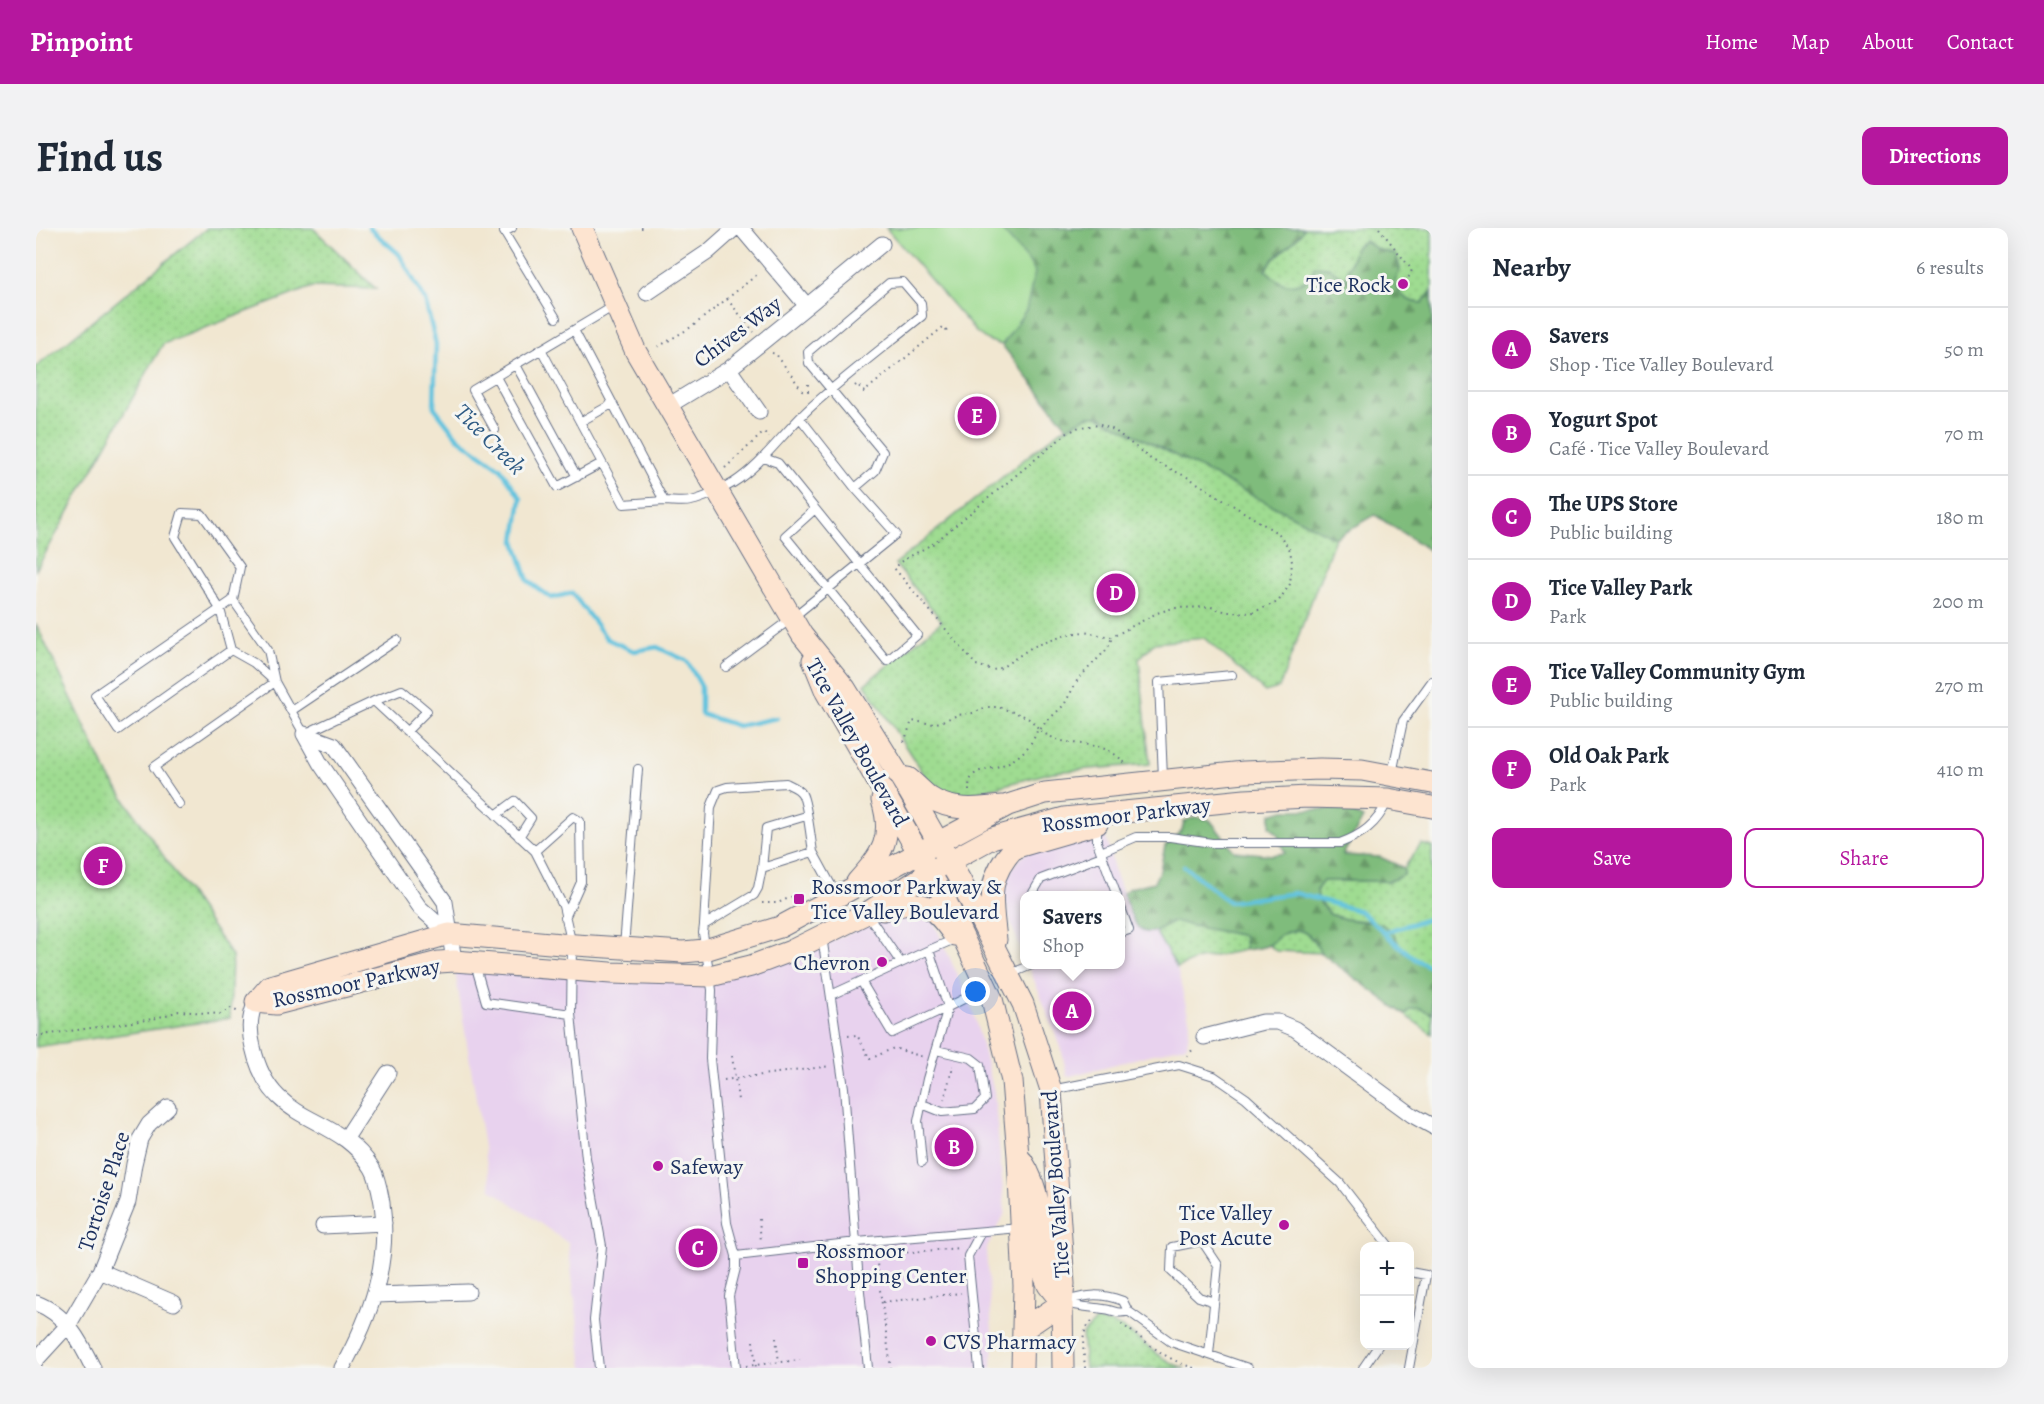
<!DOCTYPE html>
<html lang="en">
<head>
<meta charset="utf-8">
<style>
  :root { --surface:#fff; --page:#f2f2f3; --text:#1f2937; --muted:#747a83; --line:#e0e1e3; --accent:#b5179e }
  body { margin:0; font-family:Alegreya,serif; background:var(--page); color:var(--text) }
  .controls { position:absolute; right:18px; bottom:18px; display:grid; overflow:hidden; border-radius:12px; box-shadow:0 6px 24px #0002 }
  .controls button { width:54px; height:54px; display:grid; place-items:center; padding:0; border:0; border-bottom:2px solid var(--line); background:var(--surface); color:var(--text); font:30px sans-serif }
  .you { position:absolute; left:940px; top:764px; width:21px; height:21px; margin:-15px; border:4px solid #fff; border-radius:50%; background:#1a73e8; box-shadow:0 0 0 9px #1a73e833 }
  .badge { display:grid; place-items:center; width:39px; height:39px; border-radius:50%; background:var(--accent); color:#fff; font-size:20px; font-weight:700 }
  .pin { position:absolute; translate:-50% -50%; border:3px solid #fff; box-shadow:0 2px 6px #0006 }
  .popup { position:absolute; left:984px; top:663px; width:105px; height:78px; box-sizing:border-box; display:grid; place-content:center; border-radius:12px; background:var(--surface); filter:drop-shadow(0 2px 4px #0005); font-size:20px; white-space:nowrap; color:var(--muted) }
  .popup b { font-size:22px; color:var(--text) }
  .popup::after { content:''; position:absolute; left:50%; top:100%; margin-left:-12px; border:12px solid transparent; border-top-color:var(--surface) }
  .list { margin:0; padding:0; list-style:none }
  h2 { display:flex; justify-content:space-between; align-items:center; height:78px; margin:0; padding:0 24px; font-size:26px }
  h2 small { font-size:20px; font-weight:400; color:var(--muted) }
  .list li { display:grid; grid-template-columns:39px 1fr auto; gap:18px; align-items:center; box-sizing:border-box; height:84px; padding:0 24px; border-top:2px solid var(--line) }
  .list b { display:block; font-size:22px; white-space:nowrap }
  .list p { margin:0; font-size:20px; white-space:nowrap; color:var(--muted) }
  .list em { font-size:20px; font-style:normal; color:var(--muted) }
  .actions { display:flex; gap:12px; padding:18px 24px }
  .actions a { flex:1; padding:14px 0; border:2px solid var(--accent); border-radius:12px; text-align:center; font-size:21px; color:var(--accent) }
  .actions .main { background:var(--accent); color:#fff }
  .map { position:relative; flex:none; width:1396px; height:1140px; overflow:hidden; border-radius:12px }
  header { display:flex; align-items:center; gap:36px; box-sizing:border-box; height:84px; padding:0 30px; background:var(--accent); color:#fff }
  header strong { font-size:28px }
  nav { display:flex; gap:33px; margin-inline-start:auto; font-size:21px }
  .intro { display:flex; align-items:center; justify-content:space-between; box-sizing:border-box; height:144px; padding:0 36px }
  h1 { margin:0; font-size:42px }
  .button { padding:15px 27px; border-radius:12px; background:var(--accent); color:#fff; font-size:21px; font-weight:700 }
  main { display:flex; gap:36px; padding:0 36px }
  aside { flex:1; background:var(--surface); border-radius:12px; box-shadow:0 6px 24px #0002 }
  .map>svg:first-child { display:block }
</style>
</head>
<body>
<header>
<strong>Pinpoint</strong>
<nav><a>Home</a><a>Map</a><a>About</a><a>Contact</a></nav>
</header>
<div class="intro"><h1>Find us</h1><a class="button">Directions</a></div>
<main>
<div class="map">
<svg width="1396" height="1140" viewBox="0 0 1396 1140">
  <defs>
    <pattern id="grass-dots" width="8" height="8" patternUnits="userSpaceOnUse" patternTransform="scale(1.5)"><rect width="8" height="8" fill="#9fdc91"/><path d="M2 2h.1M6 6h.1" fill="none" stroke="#88bd7f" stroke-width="1.8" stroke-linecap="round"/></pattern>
    <pattern id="forest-firs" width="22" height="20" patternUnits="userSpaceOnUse" patternTransform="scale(1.5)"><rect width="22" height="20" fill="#7fbc7b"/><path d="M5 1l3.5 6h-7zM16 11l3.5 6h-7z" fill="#679968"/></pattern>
  </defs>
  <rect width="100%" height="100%" fill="#f6f6f2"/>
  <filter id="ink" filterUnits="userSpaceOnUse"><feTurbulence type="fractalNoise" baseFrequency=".0167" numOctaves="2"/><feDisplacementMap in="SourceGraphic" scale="12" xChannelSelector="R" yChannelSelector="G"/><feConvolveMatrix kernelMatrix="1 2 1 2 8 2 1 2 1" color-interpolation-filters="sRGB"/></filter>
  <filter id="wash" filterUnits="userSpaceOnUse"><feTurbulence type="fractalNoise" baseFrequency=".008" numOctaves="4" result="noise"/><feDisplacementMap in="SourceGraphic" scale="24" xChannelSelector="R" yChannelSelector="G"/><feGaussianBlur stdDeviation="1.35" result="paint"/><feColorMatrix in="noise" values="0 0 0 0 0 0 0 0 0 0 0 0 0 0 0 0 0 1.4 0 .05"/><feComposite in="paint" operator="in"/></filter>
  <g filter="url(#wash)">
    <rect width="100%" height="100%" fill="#f1e7d1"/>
    <path fill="#e8d2ee" d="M1070 609 1079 645 1097 690 1111 704 1119 703 1141 740 1154 795 1151 817 1031 849 1025 819 992 737 1084 736V668H988V728L977 701 968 669 970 651 980 635 991 624 1014 618Z
      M874 680 897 692 937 783 958 863 969 985 950 1022 957 1116 956 1140H547L532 1015 455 961 416 725 670 753 788 716Z"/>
    <path fill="url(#grass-dots)" stroke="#5d8678" stroke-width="1.5" d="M171 0H277L340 61 276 59 127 116 0 342V139Z
      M1268 0H1396V63L1386 75C1371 74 1364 68 1359 54L1364 41 1360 27 1341 21 1329 13 1320 18 1309 52 1292 39 1260 58 1242 54 1230 42C1238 25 1259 18 1268 0Z
      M1052 188H1063L1299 310 1243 460 1229 464 1168 410 1118 415 1103 431 1114 536 1017 544 927 568 909 567 901 563 891 552 829 456 906 393 859 336 1022 204Z
      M0 396 72 547 196 728 194 790 0 819Z
      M1385 616 1396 619V739L1366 724 1358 706 1331 693 1309 691 1293 686 1282 672 1281 661 1287 653H1353L1368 647V640Z
      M1140 693 1208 708 1209 722 1159 732 1141 740 1119 703Z
      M1261 702C1276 705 1279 712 1285 725L1240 723 1233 717 1246 706Z
      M1384 780 1396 786V806L1369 787 1375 781Z
      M1060 1093C1096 1093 1115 1132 1149 1140H1049L1046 1106Z"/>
    <path fill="url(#forest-firs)" stroke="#4d766c" stroke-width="1.5" d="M964 0H1268C1259 18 1238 25 1230 42 1246 58 1252 61 1273 51L1279 38 1292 39 1309 51 1320 18 1329 13 1341 21 1360 27 1364 41 1359 54C1364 68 1371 74 1386 75L1396 63V324L1339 287 1299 310 1063 188H1052L1031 199 966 117 990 82Z
      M1309 581 1327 590 1307 627 1344 629 1368 640V647L1353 653H1287L1281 661 1282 672 1293 686 1309 691 1346 696 1358 706 1367 724 1396 739V786L1384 780 1375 781 1369 787 1285 725C1276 707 1264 694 1244 708 1240 710 1237 715 1233 717 1227 720 1216 721 1209 722L1208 708C1190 703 1171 702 1152 697 1148 696 1142 693 1138 694 1128 696 1118 708 1107 703 1096 697 1091 675 1087 665L1094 660 1118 654 1124 642 1129 618 1146 602 1148 593 1160 589 1174 592 1198 623 1236 627 1249 625 1241 605 1234 598 1235 586 1248 582Z"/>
    <path fill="#9fdc91" stroke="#5d8678" stroke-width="1.5" d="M850 0H964L992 32 999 44 990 82 966 117 951 112 940 104Z"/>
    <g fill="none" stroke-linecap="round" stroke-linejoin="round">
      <path stroke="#5fc2de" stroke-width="4.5" d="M333 0 363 26 389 72 400 116 398 179 422 210 464 240 485 270 479 313 492 353 515 370 536 365 571 411 598 423 621 419 651 433 665 458V486L702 498 741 490
        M1148 638 1193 674 1259 665 1324 683 1348 704 1396 690
        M1348 705 1379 731 1396 740"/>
    </g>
  </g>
  <g filter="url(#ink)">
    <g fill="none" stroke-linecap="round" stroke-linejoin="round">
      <defs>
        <path id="lane" d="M476 0 468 4 520 90
          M538 102 628 273C636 273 647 275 655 273 668 270 686 262 697 255 727 236 749 202 776 178 811 147 849 118 886 88L885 75 867 54 853 55 772 124 773 135 847 224 839 243 819 260 764 190
          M505 121 588 276 628 273
          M480 137 541 249
          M460 149 521 259 566 235
          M544 194 576 176
          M459 202 437 162 578 78
          M728 230 742 235 881 407 851 433 749 308 779 281
          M197 372 59 467 82 502 195 422 218 435 238 453
          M195 422 184 381 139 309 146 285 166 286 204 339 197 372 232 422 239 454 268 506 338 473 366 462 391 483 370 504
          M690 439 756 390 860 306 819 260
          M338 473 499 623 527 678 536 717 535 786 550 930 566 1018 558 1092 563 1140
          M255 483 361 412
          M1356 546 1367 493 1396 453
          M1127 550 1123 454 1196 447
          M143 576 118 539 239 454
          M460 587 479 573 495 590 483 609
          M1061 597V614L1081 668
          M499 623 537 589 544 593 545 654 529 690
          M777 624 801 668
          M1065 624 1100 609H1134L1176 615H1304C1326 607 1341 596 1351 574
          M995 668 1005 651 1066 628
          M1084 677 1093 702 1084 705
          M832 687 865 735
          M668 697 675 579 682 562 691 559 750 555C755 558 763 560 766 566 771 574 775 612 777 624L726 640 730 600 770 588
          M786 708 808 860 823 1054 832 1140
          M588 719 602 541
          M893 722 919 711
          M439 736 450 774 535 786
          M974 746 998 736
          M795 767 893 722 912 779 856 805 825 753
          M1015 862 1143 837 1178 848 1210 870 1304 955 1353 1018
          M886 876 906 884 939 881 949 871 944 837 935 830 900 822
          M886 934 882 893 891 851 912 779 949 760
          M700 1028 821 1014 984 1000
          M1030 1073C1053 1066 1064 1065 1087 1073L1092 1083 1135 1114 1212 1140
          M1029 1075C1043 1079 1054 1079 1068 1081 1078 1082 1082 1087 1092 1083
          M1173 1126 1182 1037 1166 1013 1136 1019 1135 1043 1163 1069 1178 1074
          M700 1140 693 1068 700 1040V1028L691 995 674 831 676 762 667 705 668 697 718 667 722 660 726 640
          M943 1140 932 1028 945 1004
          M1327 1140 1342 1118
          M1373 1140 1390 1047 1374 1044"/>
        <path id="street" d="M611 65 672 24 699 0
          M771 78 846 16
          M693 141 723 184
          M632 178 693 141 771 78 705 0
          M268 506 298 517 409 674 418 733
          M268 506 284 535 383 679 413 706
          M220 774C213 788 213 804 217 819 235 901 300 882 336 940 342 950 344 964 346 975 354 1035 335 1088 306 1140
          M1168 809 1227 794H1242L1259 801 1376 887 1396 898
          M310 910 352 845
          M287 998 348 995
          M64 1043 138 1075
          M339 1067 432 1064
          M0 1075C30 1086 44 1113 57 1140
          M0 1132 33 1096 64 1043 92 974 98 936 104 911 113 896 132 879"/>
        <path id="secondary" d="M546 0 600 124 766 407 809 460 874 565 924 652 987 776 1015 862 1028 1056 1026 1075 1027 1140
          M777 432 790 464 908 669 956 771 976 853 982 928 988 1058 986 1140
          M872 550C879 556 886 563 893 569 915 584 941 581 966 578
          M821 654C846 626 858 611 846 572
          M847 682C886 670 894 674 918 707
          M960 712C956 672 949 652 978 620L1061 596
          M220 774 234 758 413 706 525 716 647 724 669 722 744 699 972 577 1009 565 1208 544 1284 541 1326 542 1396 555
          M220 774 240 776 403 734 418 733 575 745 674 748 715 738 755 723 831 685 894 644 956 610 1028 590 1209 572 1272 569 1352 571 1396 579
          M986 933C1008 966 1005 1009 1008 1047L1012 1057 1026 1075
          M988 1101 1026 1075"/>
      </defs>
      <use href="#lane" stroke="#666f86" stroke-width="10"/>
      <use href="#street" stroke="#666f86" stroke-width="17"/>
      <use href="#secondary" stroke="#666f86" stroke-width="23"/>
      <path stroke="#666f86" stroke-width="2" stroke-dasharray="1.5 4.5" stroke-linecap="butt" d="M605 0H607
        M1343 0 1376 42 1371 53
        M691 71 718 104
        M622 119 657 98 723 45
        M736 125 740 126 766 162 772 163V155H774
        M819 158 821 156 828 164 907 99 913 106
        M1064 197 1078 202 1116 232 1153 250 1243 306 1254 322 1256 334 1254 356 1242 374 1215 385 1191 384 1175 379 1137 380 1121 385 1076 409 1047 404 1033 406 996 419 965 440 957 442 940 437 858 340 864 334 898 315 1030 206 1043 199Z
        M689 240 728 204 733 209
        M868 514 876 493 898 496 922 487 938 485 950 479H962L986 487 995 492 1004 502 1007 497 1028 477 1042 451 1072 420 1076 409
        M933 563C933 556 933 550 940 545 946 541 956 541 963 538 980 533 995 520 1001 503L1004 502C1033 525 1060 506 1088 534L1089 538
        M726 675H742L757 668 761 669
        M0 808 117 791 143 783 184 786 195 780 202 784
        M812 808 821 807 834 831 858 820 887 829
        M696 828 702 872
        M1151 828 1159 819
        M688 852 795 838
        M908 872 917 838H916
        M723 991 725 1013
        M842 1044 840 1027 924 1020
        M844 1062 855 1140
        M847 1074 925 1065
        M1085 1096C1112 1114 1126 1130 1158 1140
        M740 1110 743 1134
        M717 1113 720 1140
        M710 1138 764 1132
        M1049 1140C1048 1123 1042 1101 1059 1091"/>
      <use href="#lane" stroke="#fff" stroke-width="8"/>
      <use href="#street" stroke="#fff" stroke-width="15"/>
      <use href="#secondary" stroke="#fde4d0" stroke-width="21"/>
    </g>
  </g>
  <g fill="#b5179e" stroke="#f6f6f2" stroke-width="2">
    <circle cx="1367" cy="56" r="6"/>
    <rect x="757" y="665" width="12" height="12" rx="3"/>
    <circle cx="846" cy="734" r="6"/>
    <circle cx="622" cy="938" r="6"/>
    <circle cx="1248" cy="997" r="6"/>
    <rect x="761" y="1029" width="12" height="12" rx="3"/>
    <circle cx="895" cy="1113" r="6"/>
  </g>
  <g text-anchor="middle" stroke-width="6" stroke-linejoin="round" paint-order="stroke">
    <g font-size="22" fill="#1b2f5e" stroke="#f6f6f2" text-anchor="start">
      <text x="1355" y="64" text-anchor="end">Tice Rock</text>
      <text x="775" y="666">Rossmoor Parkway &amp;<tspan x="775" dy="25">Tice Valley Boulevard</tspan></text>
      <text x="834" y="742" text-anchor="end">Chevron</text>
      <text x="634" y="946">Safeway</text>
      <text x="1236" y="992" text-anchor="end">Tice Valley<tspan x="1236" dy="25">Post Acute</tspan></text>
      <text x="779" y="1030">Rossmoor<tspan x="779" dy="25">Shopping Center</tspan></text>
      <text x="907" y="1121">CVS Pharmacy</text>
    </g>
    <g font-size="22" fill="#1b2f5e" stroke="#f6f6f2">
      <text transform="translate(701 103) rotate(-37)" y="8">Chives Way</text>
      <text transform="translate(822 514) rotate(61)" y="8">Tice Valley Boulevard</text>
      <text transform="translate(1090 586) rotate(-7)" y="8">Rossmoor Parkway</text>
      <text transform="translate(320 754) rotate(-12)" y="8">Rossmoor Parkway</text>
      <text transform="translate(1019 956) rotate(-94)" y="8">Tice Valley Boulevard</text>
      <text transform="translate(67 963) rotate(-72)" y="8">Tortoise Place</text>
    </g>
    <g font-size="24" font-style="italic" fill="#2f5b84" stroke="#f6f6f2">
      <text transform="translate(454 211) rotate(45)" y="8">Tice Creek</text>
    </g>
  </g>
</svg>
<div class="controls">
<button>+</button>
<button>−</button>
</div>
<div class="you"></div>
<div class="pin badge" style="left:1036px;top:783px">A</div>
<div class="popup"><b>Savers</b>Shop</div>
<div class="pin badge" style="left:918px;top:919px">B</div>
<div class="pin badge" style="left:662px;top:1020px">C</div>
<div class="pin badge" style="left:1080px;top:365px">D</div>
<div class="pin badge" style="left:941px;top:188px">E</div>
<div class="pin badge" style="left:67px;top:638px">F</div>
</div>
<aside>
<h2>Nearby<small>6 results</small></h2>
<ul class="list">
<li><span class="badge">A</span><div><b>Savers</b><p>Shop · Tice Valley Boulevard</p></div><em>50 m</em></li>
<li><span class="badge">B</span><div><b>Yogurt Spot</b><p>Café · Tice Valley Boulevard</p></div><em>70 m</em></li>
<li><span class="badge">C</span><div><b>The UPS Store</b><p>Public building</p></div><em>180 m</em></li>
<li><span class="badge">D</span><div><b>Tice Valley Park</b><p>Park</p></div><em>200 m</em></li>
<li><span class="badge">E</span><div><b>Tice Valley Community Gym</b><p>Public building</p></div><em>270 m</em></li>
<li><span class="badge">F</span><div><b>Old Oak Park</b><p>Park</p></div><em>410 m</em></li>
</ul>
<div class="actions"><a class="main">Save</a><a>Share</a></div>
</aside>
</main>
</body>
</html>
